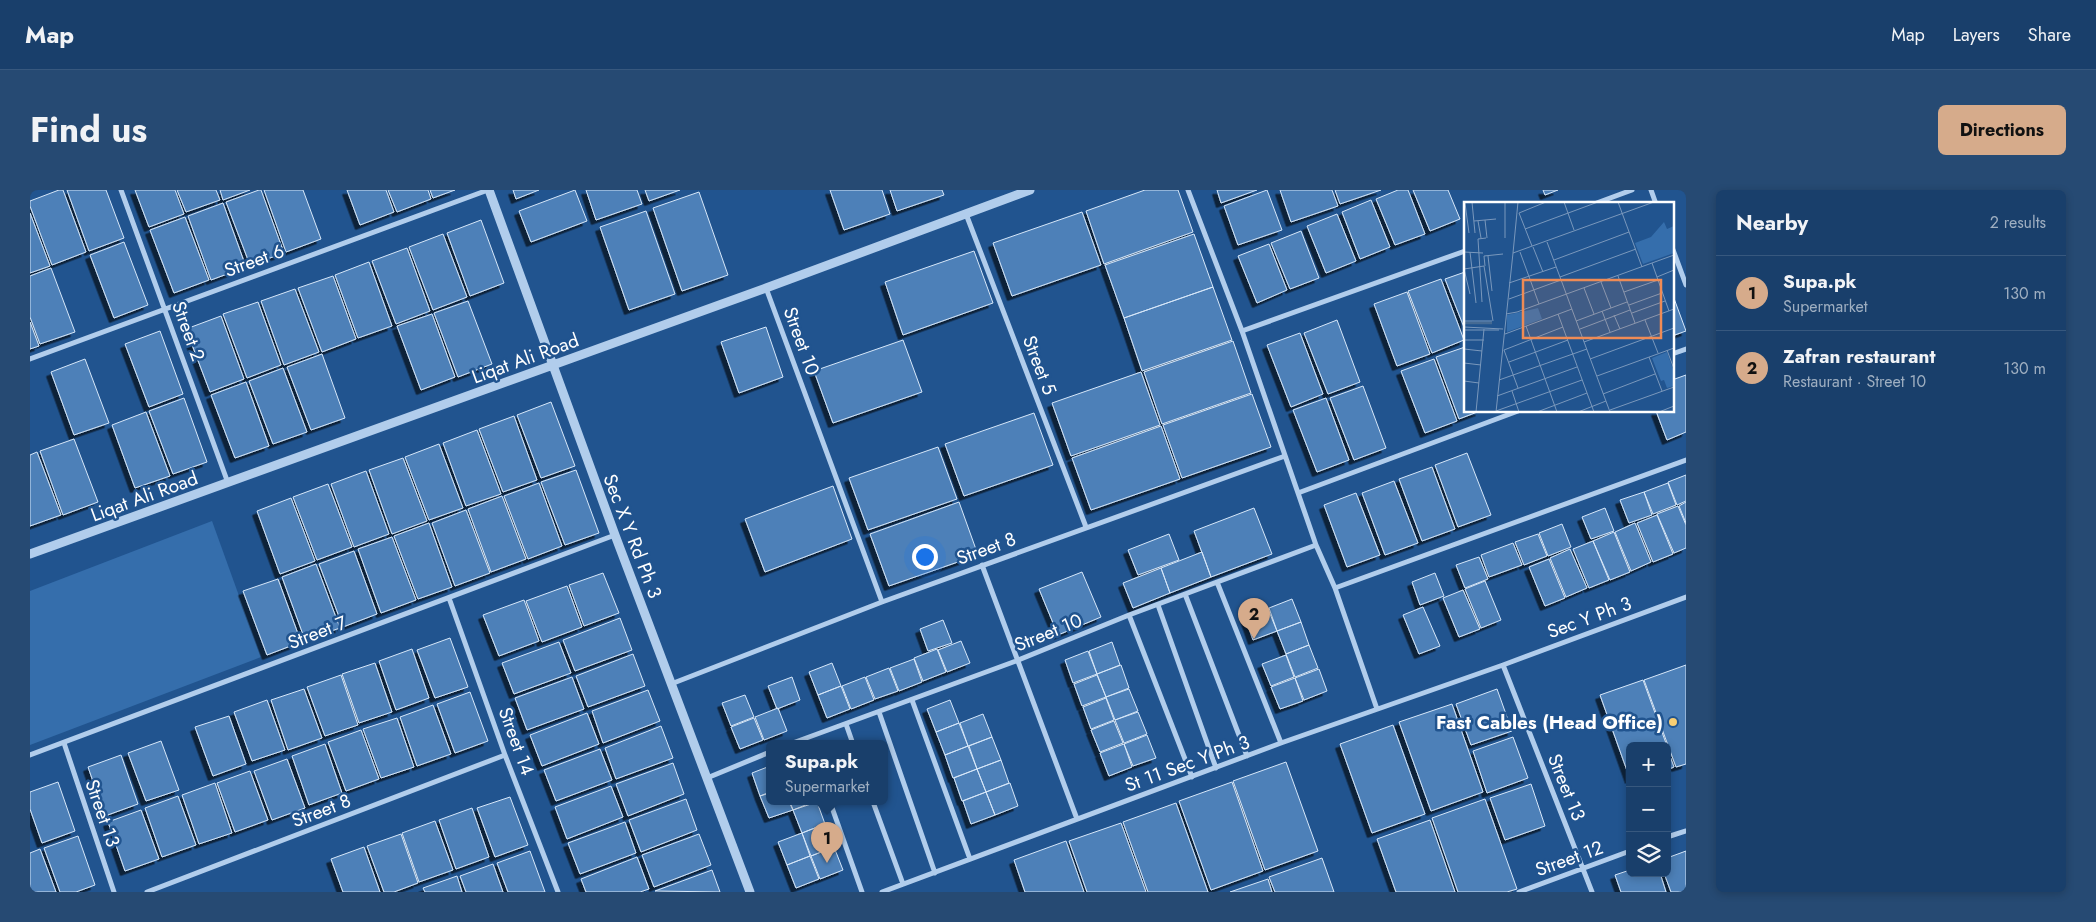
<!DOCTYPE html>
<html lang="en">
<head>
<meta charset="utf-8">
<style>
  :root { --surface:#193f6b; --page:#264a73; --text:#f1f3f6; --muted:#9fafc1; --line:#37587e; --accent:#d6ab8b }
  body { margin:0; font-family:Jost,sans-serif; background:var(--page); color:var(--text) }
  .controls { position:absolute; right:15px; bottom:15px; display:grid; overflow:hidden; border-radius:8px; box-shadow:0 2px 8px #0003 }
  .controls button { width:45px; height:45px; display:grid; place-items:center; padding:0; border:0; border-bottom:1px solid var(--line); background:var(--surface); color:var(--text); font:25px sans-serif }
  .you { position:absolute; left:894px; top:366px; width:18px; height:18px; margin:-12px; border:4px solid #fff; border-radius:50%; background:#1a73e8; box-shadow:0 0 0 8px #1a73e833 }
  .badge { display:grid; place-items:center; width:32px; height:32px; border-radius:50%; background:var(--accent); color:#111; font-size:16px; font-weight:700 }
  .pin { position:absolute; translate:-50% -41px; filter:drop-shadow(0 1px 2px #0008) }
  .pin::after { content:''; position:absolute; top:26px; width:18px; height:15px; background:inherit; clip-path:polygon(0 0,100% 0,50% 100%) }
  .popup { position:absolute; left:736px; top:550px; width:122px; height:65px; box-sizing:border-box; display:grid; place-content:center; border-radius:8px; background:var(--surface); filter:drop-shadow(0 1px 4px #0005); font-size:16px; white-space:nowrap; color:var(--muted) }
  .popup b { font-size:19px; color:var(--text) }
  .popup::after { content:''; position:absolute; left:50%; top:100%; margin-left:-10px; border:10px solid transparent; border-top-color:var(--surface) }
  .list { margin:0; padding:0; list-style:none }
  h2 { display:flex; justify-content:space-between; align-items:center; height:65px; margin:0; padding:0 20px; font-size:21px }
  h2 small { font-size:16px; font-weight:400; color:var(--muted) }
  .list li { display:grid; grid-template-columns:32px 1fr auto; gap:15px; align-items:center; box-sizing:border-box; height:75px; padding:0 20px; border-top:1px solid var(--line) }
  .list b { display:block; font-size:19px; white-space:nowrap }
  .list p { margin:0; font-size:16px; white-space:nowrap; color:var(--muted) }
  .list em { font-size:16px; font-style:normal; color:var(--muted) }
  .icon { flex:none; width:28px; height:28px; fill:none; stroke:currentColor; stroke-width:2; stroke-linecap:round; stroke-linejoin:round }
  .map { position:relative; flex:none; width:1656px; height:702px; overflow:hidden; border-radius:8px }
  header { display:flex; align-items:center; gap:30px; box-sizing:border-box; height:70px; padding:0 25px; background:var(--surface); border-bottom:1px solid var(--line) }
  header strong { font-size:24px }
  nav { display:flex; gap:28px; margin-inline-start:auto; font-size:18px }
  .intro { display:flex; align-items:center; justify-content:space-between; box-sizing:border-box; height:120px; padding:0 30px }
  h1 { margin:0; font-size:35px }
  .button { padding:12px 22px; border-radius:8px; background:var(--accent); color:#111; font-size:18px; font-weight:700 }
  main { display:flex; gap:30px; padding:0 30px }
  aside { flex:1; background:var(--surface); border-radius:8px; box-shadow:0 2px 8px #0003 }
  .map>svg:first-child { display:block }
</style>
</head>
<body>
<header>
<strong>Map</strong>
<nav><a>Map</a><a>Layers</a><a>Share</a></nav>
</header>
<div class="intro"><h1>Find us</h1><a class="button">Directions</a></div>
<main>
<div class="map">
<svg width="1656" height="702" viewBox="0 0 1656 702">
  <defs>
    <filter id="shadow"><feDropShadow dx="-4.5" dy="4.5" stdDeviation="0" flood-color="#0009"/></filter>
  </defs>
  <rect width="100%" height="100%" fill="#21548f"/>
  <path fill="#356eac" d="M182 331 231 467 0 555V401Z"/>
  <path fill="#4e80b8" stroke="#d6e7f9" filter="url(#shadow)" d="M29 0H33L56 62 22 75 0 16V11Z
    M37 0H76L94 48 59 61Z
    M105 0H145L154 24 119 37Z
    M147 0H186L190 10 156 22Z
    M190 0H220L193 10Z
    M229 0H231L254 63 220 75 196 12Z
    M234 0H273L291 49 256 62Z
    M317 0H356L364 22 330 35Z
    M358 0H398L401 9 367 22Z
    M400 0H425L403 8Z
    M483 0H509L486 9Z
    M545 0 557 31 501 52 489 21Z
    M556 0H607L612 14 566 30Z
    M615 0H650L619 11Z
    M800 0H852L860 24 814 40Z
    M860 0H912L914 5 867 21Z
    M1115 0H1148L1163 42 1074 74 1056 21Z
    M1187 0H1227L1191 13Z
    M1237 0 1252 40 1208 55 1194 16Z
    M1250 0H1302L1308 16 1261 32Z
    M1305 0H1351L1310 14Z
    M1368 0H1378L1395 44 1365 55 1346 9Z
    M1383 0H1418L1430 29 1400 41Z
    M1513 0H1528L1515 5Z
    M669 2 698 85 652 101 623 18Z
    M1341 10 1360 57 1330 69 1312 22Z
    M193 13 216 77 181 90 158 26Z
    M616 21 645 104 599 120 570 37Z
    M1052 22 1071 75 982 106 963 53Z
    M0 23 20 76 0 83Z
    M1307 24 1326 71 1296 83 1277 36Z
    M155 27 179 90 144 103 120 40Z
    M451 30 474 93 440 106 417 43Z
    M1271 41 1289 88 1260 99 1241 53Z
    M413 44 437 107 403 120 379 57Z
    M1164 44 1183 97 1094 128 1075 75Z
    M94 52 118 115 84 128 60 65Z
    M1239 54 1257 100 1227 113 1208 66Z
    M377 58 400 121 366 134 342 71Z
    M944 61 963 113 873 145 855 92Z
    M339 72 362 136 328 148 305 85Z
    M21 78 45 142 10 154 0 127V86Z
    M1435 82V140L1415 89Z
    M303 86 326 149 292 162 268 98Z
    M1411 89 1434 150 1402 163 1378 101Z
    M1183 97 1202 150 1112 181 1094 128Z
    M265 99 289 162 254 175 231 111Z
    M1377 102 1400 164 1367 176 1344 114Z
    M1642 103 1656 141 1642 146Z
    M438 111 462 174 428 187 404 123Z
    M228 112 251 175 217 188 193 124Z
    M402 124 425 187 391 200 367 136Z
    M191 126 214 189 180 202 156 139Z
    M1307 130 1330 192 1298 204 1274 143Z
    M0 132 9 156 0 159Z
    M736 137 753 187 709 203 691 152Z
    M130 141 153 204 119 217 95 154Z
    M1270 143 1293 204 1261 217 1237 155Z
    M873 150 892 202 803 233 784 181Z
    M1203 151 1221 203 1132 234 1114 182Z
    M1435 157V221H1450L1429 229 1406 167Z
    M292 164 315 228 281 240 257 177Z
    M55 169 79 233 44 245 21 182Z
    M1404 169 1427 231 1395 243 1371 181Z
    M253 178 277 242 243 254 219 191Z
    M1111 182 1130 235 1041 266 1022 213Z
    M1656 185V242L1637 250 1626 221H1642V190Z
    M216 192 239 256 205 268 181 205Z
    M1333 196 1356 258 1324 270 1300 208Z
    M1222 204 1241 257 1152 288 1133 235Z
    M154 208 177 272 143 284 119 221Z
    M1296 208 1319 270 1287 282 1263 220Z
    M521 212 545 276 511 288 487 225Z
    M116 222 140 286 105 298 82 235Z
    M1004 223 1023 275 934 306 915 254Z
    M484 226 507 290 473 302 449 239Z
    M1131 236 1150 289 1061 320 1042 268Z
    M447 240 471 304 436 316 413 253Z
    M44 249 68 312 33 325 10 261Z
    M409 254 433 318 399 330 375 267Z
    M908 257 927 309 838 340 819 288Z
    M7 262 31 325 0 336V265Z
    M1437 263 1461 325 1428 337 1405 275Z
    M373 268 397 331 362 344 339 280Z
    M1402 277 1425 339 1392 351 1369 289Z
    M546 280 569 343 535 355 511 292Z
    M336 281 359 344 324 357 301 294Z
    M1656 285V311L1647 315 1638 292Z
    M1364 291 1388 353 1355 365 1332 303Z
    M509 293 532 356 498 369 474 306Z
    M1638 293 1646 315 1623 324 1614 302Z
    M298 294 322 357 287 370 263 307Z
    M803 296 822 349 735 382 715 329Z
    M1614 302 1622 325 1599 333 1590 310Z
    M1326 303 1350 365 1317 377 1294 315Z
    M472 306 496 369 461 382 438 319Z
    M261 308 285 371 250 384 227 321Z
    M929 312 948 365 859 396 840 344Z
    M1656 312V333L1649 316Z
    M1648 316 1656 335V358L1644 363 1627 324Z
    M1224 318 1242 364 1181 387 1164 341Z
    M1575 318 1584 341 1561 349 1552 327Z
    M436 320 460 383 425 396 402 333Z
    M1627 325 1643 364 1623 372 1607 333Z
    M399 333 422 397 388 409 364 346Z
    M1605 333 1621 372 1601 381 1585 342Z
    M1532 334 1541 357 1518 366 1509 343Z
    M1584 342 1600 382 1580 390 1563 351Z
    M1139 344 1149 370 1108 385 1098 360Z
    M1508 344 1517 366 1494 375 1485 352Z
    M362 347 386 410 351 423 328 359Z
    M1563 351 1579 390 1559 398 1543 359Z
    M1483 353 1492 375 1459 387 1451 365Z
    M1540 359 1557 398 1536 407 1520 368Z
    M324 361 347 424 313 437 289 374Z
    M1172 362 1181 387 1140 403 1131 378Z
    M1449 367 1458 389 1435 398 1426 375Z
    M1519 369 1535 408 1515 416 1499 377Z
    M286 374 310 438 275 450 252 387Z
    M1131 378 1140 403 1103 418 1093 393Z
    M1052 382 1071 427 1028 445 1009 399Z
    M573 383 589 423 554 436 539 395Z
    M1405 383 1414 406 1390 415 1382 392Z
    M248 389 271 452 237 465 213 401Z
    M1455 391 1471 430 1451 438 1435 399Z
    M537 396 552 437 512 452 496 411Z
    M1433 400 1450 439 1429 447 1413 408Z
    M1262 409 1271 432 1247 441 1239 418Z
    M494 410 509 451 469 466 453 425Z
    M1393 417 1410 456 1389 464 1373 425Z
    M1238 419 1247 441 1223 450 1215 427Z
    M590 428 602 460 545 481 533 450Z
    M913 430 922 453 898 461 890 439Z
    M1271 432 1279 455 1256 464 1247 441Z
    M420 448 438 497 405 508 387 460Z
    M931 451 940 473 917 482 908 460Z
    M529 452 541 483 484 504 472 473Z
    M1082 452 1090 475 1067 484 1059 461Z
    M1279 455 1288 478 1265 487 1256 464Z
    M382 459 399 508 366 520 349 471Z
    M907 459 916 482 893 491 884 468Z
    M1058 461 1067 484 1043 493 1035 470Z
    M603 464 615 496 558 517 546 486Z
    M1256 465 1264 487 1241 496 1232 474Z
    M884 469 892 492 869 501 860 478Z
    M345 473 362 522 329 533 312 484Z
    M802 473 811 496 788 505 779 482Z
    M1091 475 1099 498 1076 507 1067 484Z
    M1656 475V574L1646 577 1614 490Z
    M859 478 868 501 845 509 836 487Z
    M1289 479 1297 501 1274 510 1265 488Z
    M311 485 328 535 295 546 277 497Z
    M1067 485 1076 507 1052 516 1044 494Z
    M542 487 554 519 497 540 485 508Z
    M762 487 770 510 747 519 738 496Z
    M835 487 844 510 821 519 812 496Z
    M1265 488 1273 511 1250 519 1241 497Z
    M1613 490 1637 556H1600V589L1570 505Z
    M811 496 820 519 797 528 788 505Z
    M274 499 292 548 258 560 241 510Z
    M1099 499 1108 521 1085 530 1076 507Z
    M1467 499 1482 541 1441 555 1426 514Z
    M618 500 630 531 573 553 562 521Z
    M440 502 458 551 425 563 407 514Z
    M715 505 724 527 701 536 692 513Z
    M1076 508 1084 530 1061 539 1053 517Z
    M237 510 255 560 222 571 204 522Z
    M920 510 929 533 906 542 897 519Z
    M1422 514 1453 602 1401 621 1369 532Z
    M403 515 421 564 387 576 370 527Z
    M748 518 757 541 734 550 725 527Z
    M1108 522 1117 544 1094 553 1085 530Z
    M557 523 569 554 512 576 500 545Z
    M953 524 962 547 938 556 930 533Z
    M199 526 216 574 183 586 165 537Z
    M367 528 384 577 351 588 333 539Z
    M724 528 733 550 710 559 701 537Z
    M1084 531 1093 553 1070 562 1061 540Z
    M929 533 938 556 915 565 906 542Z
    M1363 535 1395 624 1342 643 1310 554Z
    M631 536 643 568 586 589 575 558Z
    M331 540 349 589 316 601 298 552Z
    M1117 545 1126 568 1103 576 1094 554Z
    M962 547 971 570 947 579 939 556Z
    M1483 547 1498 588 1457 603 1443 561Z
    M131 551 149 600 116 611 98 563Z
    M295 554 312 603 279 615 262 566Z
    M1094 554 1102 577 1079 586 1070 563Z
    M938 556 947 579 923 588 915 565Z
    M1637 558 1644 577 1637 580Z
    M570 559 582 590 526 611 514 580Z
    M91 565 108 614 75 626 58 577Z
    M257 569 275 618 242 630 224 581Z
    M971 570 979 593 956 602 947 579Z
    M1256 572 1288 661 1235 680 1203 591Z
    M643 573 654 604 598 626 586 594Z
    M740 576V602L730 606 722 583Z
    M947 579 956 602 932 611 924 588Z
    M220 581 238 630 205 642 187 593Z
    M28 592 45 641 12 653 0 619V602Z
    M1202 592 1233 681 1181 700 1149 611Z
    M185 593 202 643 169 654 152 605Z
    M980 593 988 616 965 625 956 602Z
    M1501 594 1515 636 1475 650 1460 608Z
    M581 596 593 627 537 649 525 617Z
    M956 602 965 625 941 634 933 611Z
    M740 603V612H759L763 620 739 628 730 606Z
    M148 606 166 655 132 667 115 618Z
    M480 607 498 655 465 667 447 618Z
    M656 609 667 640 611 662 599 630Z
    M1455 609 1487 699 1477 702H1428L1402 628Z
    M760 612H783L763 620Z
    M787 612 795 634 772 643 763 620Z
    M1146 613 1178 702H1118L1093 632Z
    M442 618 459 667 426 679 409 630Z
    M111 620 129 669 95 681 78 632Z
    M1400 630 1425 702H1366L1347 649Z
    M405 631 423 680 389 692 372 643Z
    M595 632 606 663 550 684 538 653Z
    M1091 633 1116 702H1057L1039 651Z
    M795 634 804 657 781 666 772 643Z
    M772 643 780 666 757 675 748 652Z
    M371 644 388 693 364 702H354L337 656Z
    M669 644 681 675 624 697 612 665Z
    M48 646 65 695 46 702H30L14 658Z
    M1036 651 1054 702H995L984 670Z
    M334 657 350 702H313L301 669Z
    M804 657 813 680 790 689 781 666Z
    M10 659 26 702H0V663Z
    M500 661 515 702H478L467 673Z
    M1656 661V702H1641L1634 683H1637V668Z
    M780 666 789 689 766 698 757 675Z
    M607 667 619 699 610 702H556L551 689Z
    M1292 668 1304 702H1245L1239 687Z
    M463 674 473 702H436L430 686Z
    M682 680 690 702 625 701Z
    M1600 680V683H1630L1636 702H1591L1585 685Z
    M427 686 432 702H395L393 698Z
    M1238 689 1242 702H1200Z"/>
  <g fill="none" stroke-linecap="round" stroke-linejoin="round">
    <path stroke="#b1cdec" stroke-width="5" d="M91 0 198 293
      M1158 0 1212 141 1268 303 1286 355 1305 398 1347 519
      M1621 0 1626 14
      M1564 14 1602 0
      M936 24 1056 337
      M1642 57 1656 95
      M736 98 852 412
      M1212 141 1435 61
      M1642 164 1656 159
      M0 169 458 0
      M1268 303 1488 221
      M952 375 1047 629
      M1187 392 1251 553
      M1305 398 1656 270
      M1155 404 1217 566
      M419 408 475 565 528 702
      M1128 415 1186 578
      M1099 425 1162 587
      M1473 475 1562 702
      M641 494 852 412 1255 266
      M882 510 940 669
      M849 522 905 683
      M816 534 823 554
      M34 553 84 702
      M760 554 986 471 1099 425 1286 355
      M0 565 585 345
      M677 588 740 562
      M800 612 832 702
      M843 612 873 694
      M1637 647 1656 641
      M117 702 475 565
      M852 702 1251 553 1473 475 1656 407
      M1489 702 1600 661"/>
    <path stroke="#b1cdec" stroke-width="9" d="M459 0 585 345 720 702
      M0 364 736 98 1000 0"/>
  </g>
  <circle fill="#f8ce73" stroke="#21548f" stroke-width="2" cx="1643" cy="532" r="5"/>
  <g text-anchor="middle" stroke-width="5" stroke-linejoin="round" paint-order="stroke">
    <g font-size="19" fill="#fff" stroke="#21548f">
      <text transform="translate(224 70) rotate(-20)" y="7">Street 6</text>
      <text transform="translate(159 141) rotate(70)" y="7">Street 2</text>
      <text transform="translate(772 151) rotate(70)" y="7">Street 10</text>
      <text transform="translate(495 168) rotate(-20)" y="7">Liqat Ali Road</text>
      <text transform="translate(1010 175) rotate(69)" y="7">Street 5</text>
      <text transform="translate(114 306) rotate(-20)" y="7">Liqat Ali Road</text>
      <text transform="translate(603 346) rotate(69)" y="7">Sec X Y Rd Ph 3</text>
      <text transform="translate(956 358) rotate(-20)" y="7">Street 8</text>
      <text transform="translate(1559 427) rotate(-20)" y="7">Sec Y Ph 3</text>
      <text transform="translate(287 442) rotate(-21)" y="7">Street 7</text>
      <text transform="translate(1018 442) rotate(-22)" y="7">Street 10</text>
      <text transform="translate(487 551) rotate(70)" y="7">Street 14</text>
      <text transform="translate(1157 573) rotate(-20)" y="7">St 11 Sec Y Ph 3</text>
      <text transform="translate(1537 597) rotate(68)" y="7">Street 13</text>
      <text transform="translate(291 620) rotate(-21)" y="7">Street 8</text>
      <text transform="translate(73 623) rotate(71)" y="7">Street 13</text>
      <text transform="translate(1539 668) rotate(-20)" y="7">Street 12</text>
    </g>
    <g font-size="19" font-weight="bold" fill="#fff" stroke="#21548f" text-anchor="end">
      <text x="1633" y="539">Fast Cables (Head Office)</text>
    </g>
  </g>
  <g transform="translate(1434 12)">
    <rect width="210" height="210" fill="#21548f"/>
    <path d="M200 20 203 27 210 24V51L179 62 171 41 187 35ZM74 106 78 117 43 130V113ZM203 150 210 170V184L203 186 200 178 197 179 188 156Z" fill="#356eac"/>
    <path fill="none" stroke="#456a93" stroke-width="2.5" d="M0 121H28"/>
    <path fill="none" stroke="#7a98bc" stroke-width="1" d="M8 0 11 31M41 0V36M100 0 110 28M154 0 178 65M1 1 5 31M55 11 68 44M55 11 82 0M21 18 23 36M10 19 32 17M14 19 17 36M61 27 134 0M83 40 146 210M69 45 79 70M0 50 19 51M6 50 12 101M56 50 75 102M49 51 54 0M24 54 28 89M90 58 165 30M188 61 205 109M21 64 20 54 39 52M0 67 20 64 29 119M0 67 6 92M154 74 171 121M96 75 172 47M193 75 210 68M137 80 147 106M45 81 92 65M120 86 130 112M160 90 194 78M45 97 97 78M18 100 14 37 22 36M165 103 198 91M138 109 146 130M168 111 201 99M42 112 53 110 210 53M94 112 130 210M150 113 156 127M181 118 194 151M0 119H28M112 119 163 100M62 124 93 210M0 125 39 127M116 127 166 108M0 128H35M41 132 108 107M0 138H20M120 140 210 107M0 147 18 149M40 148 99 125M40 148 54 186M203 148 210 167M185 155 198 189M126 157 210 126M45 160 104 138M0 161 17 163M133 174 210 146M35 178 123 147M0 179 15 181M48 189 55 210M139 192 191 172M33 194 113 165M146 208 210 185M32 209 118 178M12 210 20 127M32 210 49 51 190 0M73 210 123 191M114 210 142 199M195 210 210 204"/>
    <path fill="#ef8b55" fill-opacity="0.15" stroke="#ef8b55" stroke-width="2.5" d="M59 78H197V136H59Z"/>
    <rect width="210" height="210" fill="none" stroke="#fff" stroke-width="2.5"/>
  </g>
</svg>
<div class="controls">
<button>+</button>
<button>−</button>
<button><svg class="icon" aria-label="layers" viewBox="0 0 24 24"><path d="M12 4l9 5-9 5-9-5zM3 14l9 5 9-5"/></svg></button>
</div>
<div class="you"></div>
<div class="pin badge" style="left:797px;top:673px">1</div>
<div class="popup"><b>Supa.pk</b>Supermarket</div>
<div class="pin badge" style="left:1224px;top:449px">2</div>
</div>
<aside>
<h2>Nearby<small>2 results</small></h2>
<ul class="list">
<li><span class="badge">1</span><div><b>Supa.pk</b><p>Supermarket</p></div><em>130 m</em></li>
<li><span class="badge">2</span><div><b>Zafran restaurant</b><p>Restaurant · Street 10</p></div><em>130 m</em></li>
</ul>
</aside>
</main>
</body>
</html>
